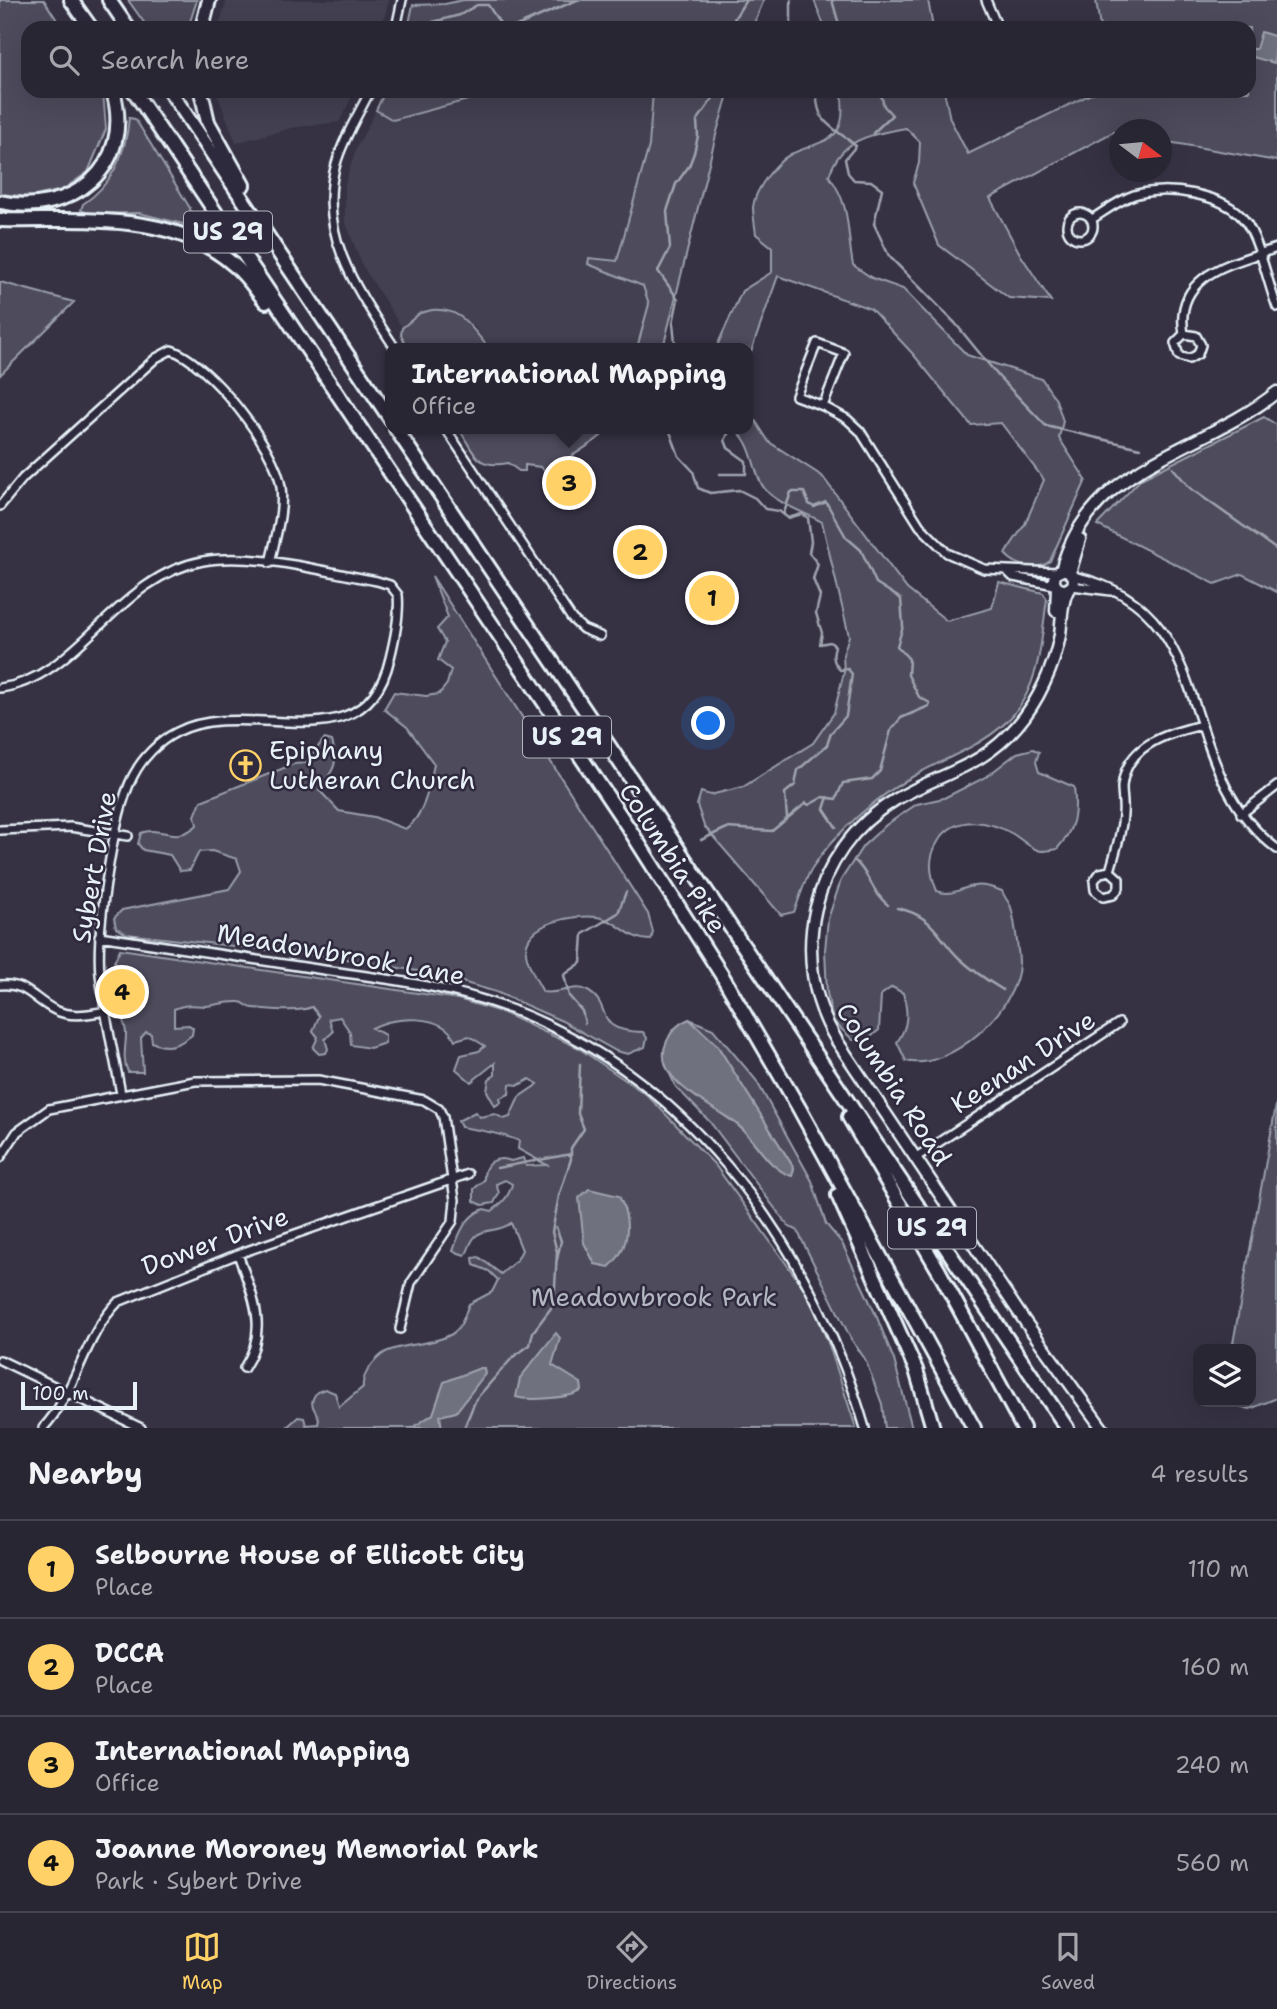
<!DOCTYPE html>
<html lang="en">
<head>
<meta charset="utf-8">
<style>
  :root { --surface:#282633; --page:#302e3b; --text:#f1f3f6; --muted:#a5a5ac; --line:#44434e; --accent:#ffd166 }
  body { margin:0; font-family:"Shantell Sans",sans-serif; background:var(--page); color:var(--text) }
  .controls { position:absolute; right:21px; bottom:21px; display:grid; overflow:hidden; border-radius:14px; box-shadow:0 7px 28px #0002 }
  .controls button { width:63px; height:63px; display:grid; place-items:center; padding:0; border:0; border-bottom:2px solid var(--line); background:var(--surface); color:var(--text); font:35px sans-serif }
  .compass { position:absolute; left:1109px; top:119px; width:63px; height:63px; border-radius:50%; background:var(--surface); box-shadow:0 7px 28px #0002; rotate:106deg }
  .scale { position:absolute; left:21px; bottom:18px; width:116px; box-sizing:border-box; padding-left:7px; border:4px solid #e8f1f8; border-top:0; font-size:19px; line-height:24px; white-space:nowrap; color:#e8f1f8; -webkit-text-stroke:5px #2f2a3d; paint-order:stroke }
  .you { position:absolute; left:709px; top:724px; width:24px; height:24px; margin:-18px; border:5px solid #fff; border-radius:50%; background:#1a73e8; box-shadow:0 0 0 10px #1a73e833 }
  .badge { display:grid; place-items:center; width:46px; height:46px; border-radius:50%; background:var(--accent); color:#111; font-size:23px; font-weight:700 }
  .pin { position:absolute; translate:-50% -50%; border:4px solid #fff; box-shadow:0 2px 7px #0006 }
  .popup { position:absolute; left:385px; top:343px; width:368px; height:91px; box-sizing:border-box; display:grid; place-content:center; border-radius:14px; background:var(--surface); filter:drop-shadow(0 2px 5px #0005); font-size:23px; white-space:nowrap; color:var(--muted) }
  .popup b { font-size:26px; color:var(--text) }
  .popup::after { content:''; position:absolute; left:50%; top:100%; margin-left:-14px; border:14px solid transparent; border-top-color:var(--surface) }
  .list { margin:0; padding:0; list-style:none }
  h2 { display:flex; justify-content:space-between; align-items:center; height:91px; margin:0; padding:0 28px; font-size:30px }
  h2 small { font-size:23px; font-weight:400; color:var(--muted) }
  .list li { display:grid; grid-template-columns:46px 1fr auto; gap:21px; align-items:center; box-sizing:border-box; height:98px; padding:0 28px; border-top:2px solid var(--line) }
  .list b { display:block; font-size:26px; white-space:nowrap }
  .list p { margin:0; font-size:23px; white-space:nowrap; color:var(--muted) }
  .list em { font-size:23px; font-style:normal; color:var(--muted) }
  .icon { flex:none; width:38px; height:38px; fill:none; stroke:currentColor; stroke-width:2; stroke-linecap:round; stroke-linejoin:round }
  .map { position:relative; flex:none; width:1277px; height:1428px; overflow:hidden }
  .search { position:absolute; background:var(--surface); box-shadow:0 7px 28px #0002; left:21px; right:21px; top:21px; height:77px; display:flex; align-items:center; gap:18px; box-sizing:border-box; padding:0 24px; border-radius:21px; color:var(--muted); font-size:26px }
  .sheet { height:483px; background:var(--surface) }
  nav { display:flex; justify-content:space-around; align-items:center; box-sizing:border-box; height:98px; border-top:2px solid var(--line); background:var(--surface); font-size:19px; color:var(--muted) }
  nav a { display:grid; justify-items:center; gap:4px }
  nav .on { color:var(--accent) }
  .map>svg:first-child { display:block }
</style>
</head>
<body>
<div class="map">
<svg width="1277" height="1428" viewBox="0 0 1277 1428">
  <rect width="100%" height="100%" fill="#363244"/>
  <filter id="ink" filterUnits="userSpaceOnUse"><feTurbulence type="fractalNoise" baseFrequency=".0143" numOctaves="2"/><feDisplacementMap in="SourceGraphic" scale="14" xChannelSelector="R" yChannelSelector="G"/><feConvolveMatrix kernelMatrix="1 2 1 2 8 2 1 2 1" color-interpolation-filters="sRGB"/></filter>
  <g filter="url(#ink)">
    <path fill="#433f51" d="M227 0H389L382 28H218Z
      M216 91H355L339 122 291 128 236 143Z
      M501 91H653L649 146 617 261 589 258 588 264 643 286 649 304 637 348H489L474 326 410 320 402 328 362 265 345 221V184L356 149 376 110 393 120Z"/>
    <path fill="#4d4b5c" stroke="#9a9eaa" stroke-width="2" d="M0 0H44L62 28H28V91H103L106 129 88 172 62 190 31 197 0 194Z
      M128 0H197L188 28H148Z
      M463 0H764L752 28H408L413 5 445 4Z
      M814 0H928L933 28H825Z
      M1096 0H1277V161L1162 141V130H1120L1119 133 1113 132 990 198 1020 254 1051 301 1009 298 939 245 913 183 919 163 920 142 906 128C870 135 841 138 829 176 852 207 846 230 853 265L872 278 903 289 967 355 1042 379 1056 400 1063 421 1059 438 1086 480 1050 561C1036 572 1017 567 1005 554L1025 524 1044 480 1001 423 971 425 913 354 871 309 778 276 748 360V348H716L742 291 772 272V247L756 234C755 226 753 215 753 207 755 189 776 162 791 154 827 138 849 143 841 91H944L950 119 968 154 1097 91H1249V28H1100Z
      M385 91H501L393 120 376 110Z
      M653 91H729L716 135 663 348H637L649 304 643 286 588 264 589 258 617 261 649 146Z
      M129 118 135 119 139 125 190 208 192 219 183 224 139 213 89 214 81 210 83 204C113 184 126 153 129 118Z
      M0 282 74 302 0 375Z
      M432 310C464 308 470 328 489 348H407L401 335 402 328 420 313Z
      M748 409 769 442 822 476 907 589 947 621 992 608 999 582 1043 593 1047 599C1041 639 1041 681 1013 715 989 743 950 756 919 773 881 793 835 832 812 868 804 881 800 898 794 912L781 915 704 826 697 805 701 792 710 795 743 787 813 743 834 713 844 672 843 655 849 636 822 522C805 512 770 502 761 483 752 465 752 441 734 429H748Z
      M1264 417 1277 425V592L1242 574 1215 584 1097 525 1141 479Z
      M459 429H609C591 447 568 456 547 473L541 467 525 465V471H519L508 463C476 469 475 454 459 429Z
      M432 576 648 914 653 932 651 940C627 940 619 920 597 917 575 914 525 922 526 952 527 965 537 981 543 992 557 995 576 984 586 990 616 1006 589 1031 643 1032L647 1038 645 1047 628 1054 616 1051 562 1021 496 992 435 974 340 958 127 934 116 928 114 918 122 910 229 889 241 871 237 859 212 851 199 852 190 870 180 871 170 855 143 850 138 844 141 833C160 825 176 845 197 825L195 816 201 801 294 764 306 763 324 739 332 741C340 768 331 771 319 790L339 811 374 817 405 829C424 818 430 784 434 764L407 727 384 709 394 692 426 696 439 694 447 684 451 670 438 660 445 642 437 629 448 617Z
      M1033 749 1039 752 1036 762 1039 772 1074 787C1077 813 1075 829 1057 849 1052 850 1046 851 1041 851 1032 850 1021 839 1013 834 990 821 956 814 939 840 928 857 929 872 937 891 952 897 959 888 974 886 984 884 993 888 1002 891 1004 896 1007 900 1010 905 1014 913 1019 954 1019 964 1018 1009 950 1072 906 1061L897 1042C909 1026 908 1011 903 993L892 987 881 995 879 1030 867 1040H853L833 1021 827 993 825 950 828 919 841 880 863 846 886 825 917 804 944 798 986 777 1017 753Z
      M120 949 458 999 501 1012 577 1047 647 1095 715 1165 808 1294 829 1345 856 1428H286L298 1417 304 1418 306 1425 318 1424 319 1419C315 1408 307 1405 317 1392L325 1389 335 1393 339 1407 363 1387C361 1374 379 1353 391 1350 411 1343 431 1345 450 1335 462 1329 464 1316 469 1304L492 1292 498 1280 489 1271 474 1265 473 1258 479 1257 501 1274 517 1260 522 1250 511 1223C500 1232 487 1228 477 1235 469 1241 470 1250 465 1255L453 1251C459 1234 465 1216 484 1209L492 1211C502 1203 509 1197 512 1184L505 1180 496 1184 499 1193 494 1203 482 1205 474 1201V1189L484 1180C483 1163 496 1155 511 1161L523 1158 526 1166 547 1165 518 1149 519 1141C504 1134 479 1130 461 1127L458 1121 475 1112 480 1117 495 1114 504 1119 510 1117 519 1097 538 1084 530 1079 519 1085 510 1084 509 1094 500 1098 501 1102 495 1106 487 1091 489 1079 495 1075V1063L471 1082 456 1069 461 1055 479 1051 485 1046 469 1036 455 1040C443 1013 394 1016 372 1028L385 1035V1043L370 1048 351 1045 350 1032 340 1017 329 1019 333 1032 325 1039 328 1049 326 1053 319 1054 313 1048 318 1037 313 1031 319 1016 312 1007C299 1013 268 1009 253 1008 247 1008 246 1002 239 1002 228 1001 217 1005 206 1006 193 1006 187 1003 174 1009V1026L189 1025 193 1028 192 1035C179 1045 167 1050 152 1042L151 1034 146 1032 141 1038 143 1072H128C119 1053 132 1036 122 1019L116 1018 106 978 131 973 135 993 140 981 132 970 114 962Z
      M689 1019 713 1029 756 1080 812 1181 826 1224 842 1243 876 1315 894 1360 912 1428H885L882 1404 865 1359 851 1339 797 1230 789 1227 710 1122 676 1087 665 1064C682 1094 711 1104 736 1124 756 1139 767 1169 792 1176L794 1168 717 1046Z
      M1277 1100V1398L1250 1409 1223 1402H1251V1349H1232Z"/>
    <path fill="#70717f" stroke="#a0a4af" stroke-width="2" d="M1261 32 1277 37 1274 63 1249 56V49H1256Z
      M689 1019 717 1045 794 1168 792 1176C768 1169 756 1140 738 1125 715 1106 648 1080 667 1041 671 1031 679 1023 689 1019Z
      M589 1189 619 1196C631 1220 631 1248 609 1267L595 1264 584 1243 579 1198Z
      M556 1333 560 1338 552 1365 581 1383 582 1390C574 1398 528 1401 516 1397L520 1378Z
      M480 1368H484L485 1374 456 1412 440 1416 442 1428H412L433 1414 444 1382Z"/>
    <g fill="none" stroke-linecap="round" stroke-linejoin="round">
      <path stroke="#a0a4af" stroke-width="2.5" d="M791 0V28
        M832 0 840 28
        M425 28 433 22 460 15 477 5H488L503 28
        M512 28 577 0
        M744 28 745 25 734 19 746 0
        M817 91C815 125 835 127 856 146L845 159 848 173 854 180 871 181 882 189 874 224 889 256 955 323 999 377 1046 426 1140 448
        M868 91 881 95 884 106 892 115 873 133
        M680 348 675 343 673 323 678 299 658 271 670 248 667 211 676 184 689 166 694 153 698 136 697 121 718 91
        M669 429 679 456 693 471 698 488 710 493 739 490 755 498 765 509 779 511 788 518 802 514 808 518 811 542 809 553 818 564 813 579 820 596 816 613 822 633 820 644 830 642 835 646C832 656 833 662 840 670L848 669 852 674 846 716 831 733 827 745 798 770 795 785 785 793 787 818
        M700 429H722L728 434 725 440 728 448 746 461V474H720
        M1173 468 1190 488 1277 550
        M828 797 824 809 836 827
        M701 840 727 828 772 831 806 803 809 805 823 797 836 799 843 783 872 779 880 771 891 730 901 718 929 706 930 703 919 697 908 675 909 659 897 646 903 626 901 599 876 583 861 550 846 537 826 502 814 507 809 504 804 492H791L784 513
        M854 860C869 872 872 893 888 905
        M897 908C935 916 936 936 959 958 972 970 988 981 1003 990
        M585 1023 582 1011 569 996 564 975 581 963 583 934 618 913 626 892
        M497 1168 571 1154
        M556 1227 561 1241 556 1264
        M464 1428 476 1399 513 1357 530 1345 533 1332 554 1304 557 1252 552 1232 559 1196 571 1159V1148L584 1129 578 1114 580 1064"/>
      <defs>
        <path id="street" d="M986 0 998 28
          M396 28 402 0
          M370 91C358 115 343 139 336 164 316 234 359 293 395 348
          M1067 226a13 13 0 1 1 26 0a13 13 0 1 1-26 0Z
          M1092 219C1105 211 1119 200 1134 195 1165 185 1225 193 1245 221 1259 239 1268 284 1277 307
          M1184 334 1196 336 1201 345 1198 354 1189 359 1179 356 1175 343 1184 334C1173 273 1234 263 1277 248
          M823 406 796 396 817 343 844 353 823 406 847 419 860 431 920 526 947 553 984 569 1058 572
          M446 429 572 619 583 629 600 636
          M0 506 23 478 156 358 171 350C208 361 277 449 281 487 284 512 275 539 270 563
          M1008 572 1013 577 1055 585
          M1073 576C1225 608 1169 767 1277 849
          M1072 586 1111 591
          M0 688C78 679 117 576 203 561 255 552 325 572 377 581L390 585 398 595C400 615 395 638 390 658 365 768 249 695 177 732 159 741 142 758 133 776 113 814 96 932 100 974 104 1014 114 1054 121 1094
          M1241 814 1277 786
          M0 830 70 827 128 836
          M1110 871 1119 879V888L1113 895 1103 897 1095 890 1094 881 1100 873 1110 871C1115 853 1122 833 1123 814 1124 805 1122 796 1122 787 1126 744 1167 734 1201 725
          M99 936C174 947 249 958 324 970 378 978 432 984 484 1000 679 1061 810 1238 865 1428
          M0 985C26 982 34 1000 55 1010 71 1018 89 1014 106 1011
          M0 1158 17 1132 49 1109 195 1081 318 1080 424 1100 439 1109 443 1117 455 1200 453 1221 411 1283 400 1329
          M915 1158 1119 1023
          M238 1254C252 1295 270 1329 244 1368
          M0 1360 141 1428
          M43 1428C77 1392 83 1337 118 1302L238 1254 468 1174"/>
        <path id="secondary" d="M1054 580a10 10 0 1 1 20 0a10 10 0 1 1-20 0Z
          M1061 571C1088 463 1203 452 1277 392
          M1070 573 1080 539
          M1069 588C1061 603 1062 619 1060 635 1054 667 1038 702 1017 726 979 770 941 772 895 800 811 850 787 959 837 1041L1026 1323 1102 1428
          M1056 611 1057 587"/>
        <path id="highway" d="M71 0 91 28
          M109 0 128 28
          M202 28 209 0
          M134 91 630 830 723 977 799 1108 974 1428
          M170 91 391 420
          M201 91 208 122 243 185
          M0 202C71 217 135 167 113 91
          M0 220C78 222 171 209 234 265 247 276 256 290 266 302
          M396 429 1067 1428
          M849 1117 939 1271 1023 1428
          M838 1195 916 1370 933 1428"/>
      </defs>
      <use href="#street" stroke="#e8f1f8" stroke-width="12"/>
      <use href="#secondary" stroke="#e8f1f8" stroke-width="15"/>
      <use href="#highway" stroke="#e8f1f8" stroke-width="18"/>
      <use href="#street" stroke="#2f2a3d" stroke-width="7"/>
      <use href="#secondary" stroke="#2f2a3d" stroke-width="10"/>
      <use href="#highway" stroke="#2f2a3d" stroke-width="12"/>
    </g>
  </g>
  <defs>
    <symbol id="church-ring" viewBox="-11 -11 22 22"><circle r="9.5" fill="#2f2a3d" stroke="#ffd166" stroke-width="1.5"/><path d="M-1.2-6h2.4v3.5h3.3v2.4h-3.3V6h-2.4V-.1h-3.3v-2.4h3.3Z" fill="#ffd166"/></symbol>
  </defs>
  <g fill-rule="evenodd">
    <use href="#church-ring" x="228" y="748" width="35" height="35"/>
  </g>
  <g text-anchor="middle" stroke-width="5" stroke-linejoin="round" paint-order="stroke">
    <g fill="#2f2a3d" stroke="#b0b5c0" stroke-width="2">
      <rect x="184" y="211.5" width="88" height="41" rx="5"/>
      <rect x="523" y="716.5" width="88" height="41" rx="5"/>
      <rect x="888" y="1207.5" width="88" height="41" rx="5"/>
    </g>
    <g font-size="24" font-weight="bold" fill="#e8f1f8">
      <text x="228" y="240">US 29</text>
      <text x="567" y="745">US 29</text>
      <text x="932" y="1236">US 29</text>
    </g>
    <g font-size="26" fill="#e8f1f8" stroke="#2f2a3d" text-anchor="start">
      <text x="269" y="759">Epiphany<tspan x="269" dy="30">Lutheran Church</tspan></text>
    </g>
    <g font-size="26" fill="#e8f1f8" stroke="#2f2a3d">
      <text transform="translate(673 858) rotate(57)" y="9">Columbia Pike</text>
      <text transform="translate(94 867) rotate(-80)" y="9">Sybert Drive</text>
      <text transform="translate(341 954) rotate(10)" y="9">Meadowbrook Lane</text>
      <text transform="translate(1023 1062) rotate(-33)" y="9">Keenan Drive</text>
      <text transform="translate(894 1084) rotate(57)" y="9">Columbia Road</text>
      <text transform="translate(215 1241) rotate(-20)" y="9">Dower Drive</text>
    </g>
    <g font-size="26" fill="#b2b7c1" stroke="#2f2a3d">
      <text x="654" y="1306">Meadowbrook Park</text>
    </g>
  </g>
</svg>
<div class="controls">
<button><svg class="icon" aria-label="layers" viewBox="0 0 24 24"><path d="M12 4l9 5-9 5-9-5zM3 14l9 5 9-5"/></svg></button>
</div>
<svg class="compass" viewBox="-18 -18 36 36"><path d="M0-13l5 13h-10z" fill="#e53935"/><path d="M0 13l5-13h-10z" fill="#a5a5ac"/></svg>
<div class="scale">100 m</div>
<div class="you"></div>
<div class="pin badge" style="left:712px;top:598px">1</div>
<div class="pin badge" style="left:640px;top:552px">2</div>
<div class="pin badge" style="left:569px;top:483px">3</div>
<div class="popup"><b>International Mapping</b>Office</div>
<div class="pin badge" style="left:122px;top:992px">4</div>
<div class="search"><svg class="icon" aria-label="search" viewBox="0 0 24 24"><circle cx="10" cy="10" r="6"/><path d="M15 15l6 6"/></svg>Search here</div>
</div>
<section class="sheet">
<h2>Nearby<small>4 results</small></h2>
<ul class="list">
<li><span class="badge">1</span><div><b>Selbourne House of Ellicott City</b><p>Place</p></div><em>110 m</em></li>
<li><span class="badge">2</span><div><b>DCCA</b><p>Place</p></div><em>160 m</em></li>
<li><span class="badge">3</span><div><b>International Mapping</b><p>Office</p></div><em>240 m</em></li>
<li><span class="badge">4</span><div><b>Joanne Moroney Memorial Park</b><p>Park · Sybert Drive</p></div><em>560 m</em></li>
</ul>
</section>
<nav>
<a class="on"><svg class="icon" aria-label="map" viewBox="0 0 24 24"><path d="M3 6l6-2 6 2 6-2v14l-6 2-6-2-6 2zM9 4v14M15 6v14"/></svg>Map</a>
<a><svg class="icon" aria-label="directions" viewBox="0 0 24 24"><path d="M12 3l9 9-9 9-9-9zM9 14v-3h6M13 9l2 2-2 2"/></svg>Directions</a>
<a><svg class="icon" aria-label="saved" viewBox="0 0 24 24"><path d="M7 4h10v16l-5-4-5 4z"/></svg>Saved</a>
</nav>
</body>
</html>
